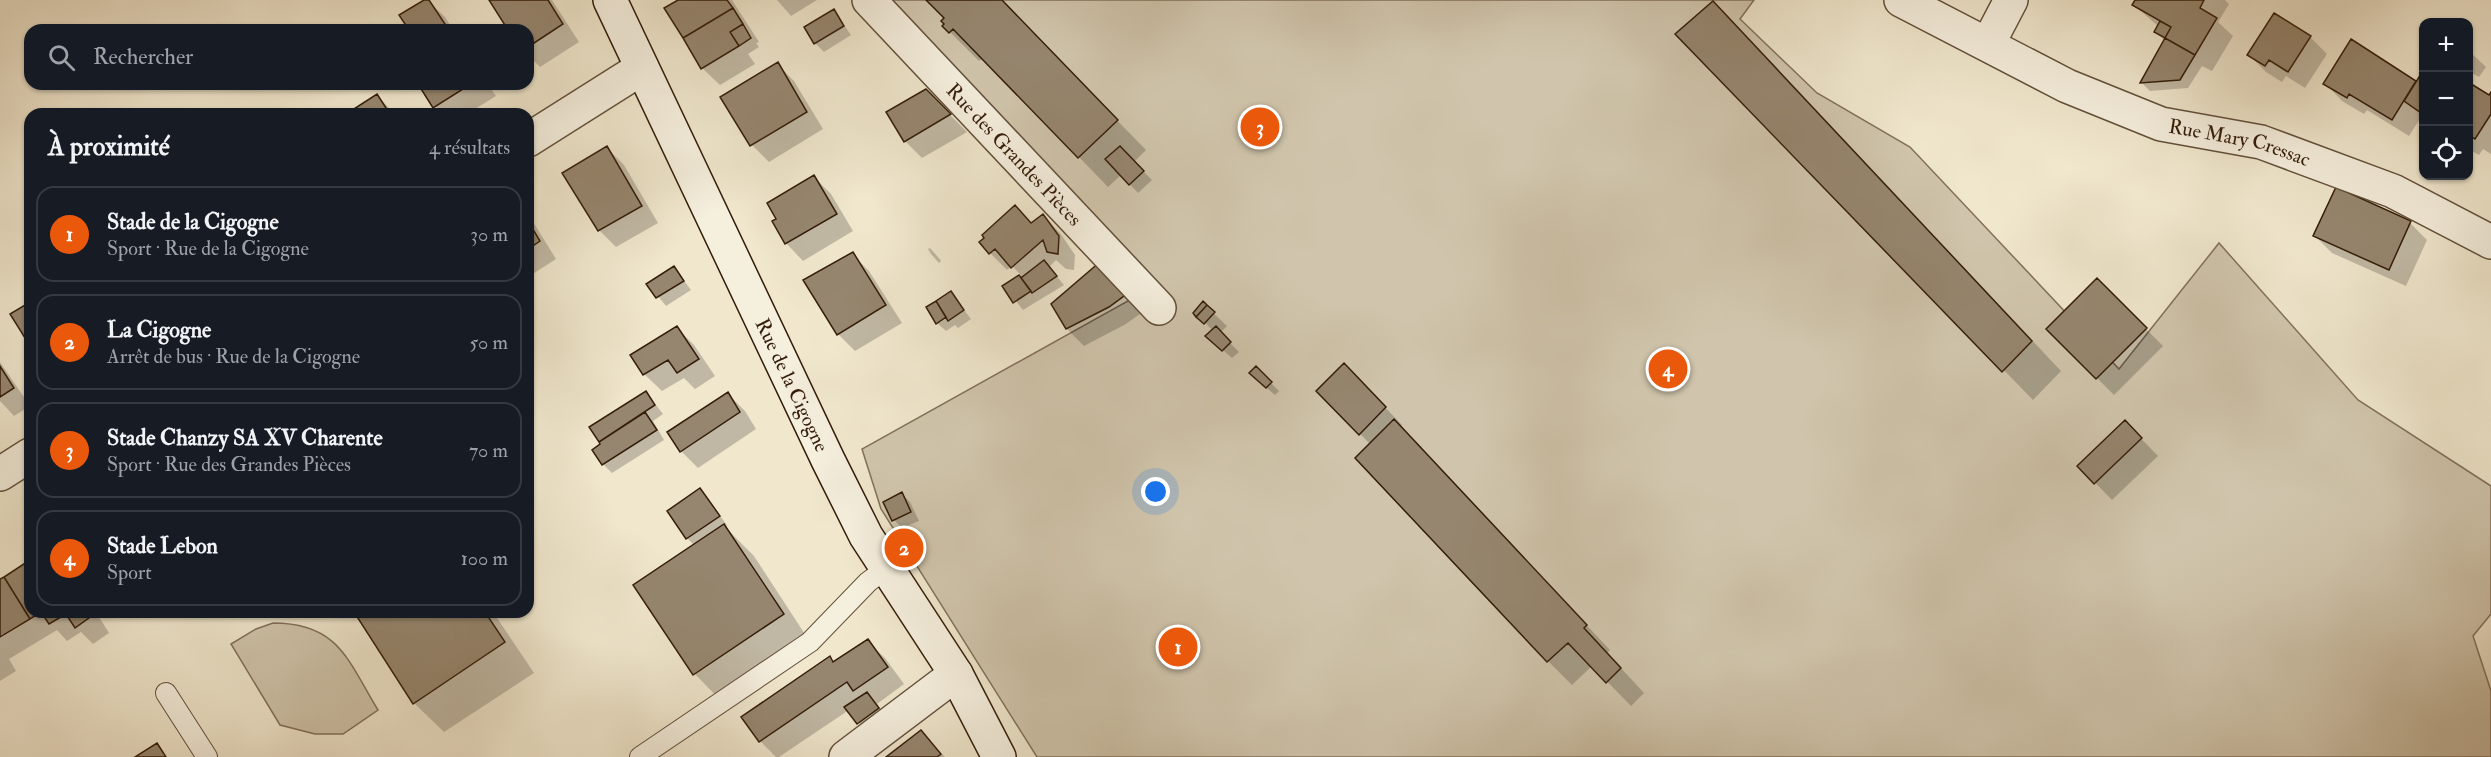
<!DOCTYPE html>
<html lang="fr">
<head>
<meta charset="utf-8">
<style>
  :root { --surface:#171b24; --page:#20242c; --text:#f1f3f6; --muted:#9ea1a6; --line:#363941; --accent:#ea580c }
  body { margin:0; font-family:"IM FELL Double Pica",serif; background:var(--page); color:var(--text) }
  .controls { position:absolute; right:18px; top:18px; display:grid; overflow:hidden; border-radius:12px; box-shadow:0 2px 4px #0004 }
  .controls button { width:54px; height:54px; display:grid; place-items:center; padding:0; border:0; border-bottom:2px solid var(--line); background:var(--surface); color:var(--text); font:30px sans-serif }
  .you { position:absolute; left:1156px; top:492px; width:21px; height:21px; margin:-15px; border:4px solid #fff; border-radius:50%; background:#1a73e8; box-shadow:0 0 0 9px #1a73e833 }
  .badge { display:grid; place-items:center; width:39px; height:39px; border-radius:50%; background:var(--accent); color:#fff; font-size:20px; font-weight:700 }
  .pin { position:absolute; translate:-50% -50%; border:3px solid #fff; box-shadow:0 2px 6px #0006 }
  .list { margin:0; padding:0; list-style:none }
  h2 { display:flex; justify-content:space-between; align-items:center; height:78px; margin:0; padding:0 24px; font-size:26px }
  h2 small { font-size:20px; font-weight:400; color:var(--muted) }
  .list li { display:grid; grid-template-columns:39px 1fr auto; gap:18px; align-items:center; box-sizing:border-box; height:96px; margin:0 12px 12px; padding:0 12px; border:2px solid var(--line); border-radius:18px }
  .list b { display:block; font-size:22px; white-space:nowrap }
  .list p { margin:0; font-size:20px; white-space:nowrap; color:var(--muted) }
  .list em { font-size:20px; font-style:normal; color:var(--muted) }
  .icon { flex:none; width:33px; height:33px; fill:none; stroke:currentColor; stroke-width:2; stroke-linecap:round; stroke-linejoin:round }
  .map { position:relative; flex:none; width:2491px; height:757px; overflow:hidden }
  .search { position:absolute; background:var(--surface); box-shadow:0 2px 4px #0004; left:24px; top:24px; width:510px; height:66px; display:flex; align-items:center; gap:15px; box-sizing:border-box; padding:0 21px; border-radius:18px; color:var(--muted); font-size:22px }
  .panel { position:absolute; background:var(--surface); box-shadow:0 2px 4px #0004; left:24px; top:108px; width:510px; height:510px; border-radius:18px }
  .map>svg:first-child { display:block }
</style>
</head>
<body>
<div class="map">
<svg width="2491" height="757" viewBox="0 0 2491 757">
  <rect width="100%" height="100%" fill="#f0e7cd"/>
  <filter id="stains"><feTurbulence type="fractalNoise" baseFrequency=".00333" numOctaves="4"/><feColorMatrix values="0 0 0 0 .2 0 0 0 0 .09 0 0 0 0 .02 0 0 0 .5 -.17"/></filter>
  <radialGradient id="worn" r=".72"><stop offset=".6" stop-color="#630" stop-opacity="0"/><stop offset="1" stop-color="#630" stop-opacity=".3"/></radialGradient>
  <path fill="#d0c5ac" stroke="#82715b" stroke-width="1.5" d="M885 0H1754L1740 19 1817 93 1910 147 2119 369 2219 243 2358 400 2491 486V614L2473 636 2491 691V757H1037L881 509 862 449 1153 287Z
    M273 623C339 623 348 661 378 710L343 734H315L280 725 231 644 256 629Z"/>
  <path fill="#0003" d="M427 0 445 17 453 30H411Z
    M493 0H552L579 42 540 67 528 55V30H510Z
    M680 0H732L759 42 756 43 759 47 748 54 755 64 720 85 702 68Z
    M777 0H817L791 16Z
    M928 0H1000L1146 150 1134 162 1152 180 1138 193 1121 175 1108 187 983 58 979 61 950 32 946 18Z
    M2137 0H2225L2229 4 2218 22 2233 36 2212 71 2202 66 2188 88 2150 91 2142 83 2165 41 2156 31 2159 27 2134 5Z
    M1713 3 2061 371 2033 400 1677 34Z
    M834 11 851 35 824 52 815 43 806 28Z
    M2310 37 2327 54 2305 88 2286 76 2282 82 2266 72 2249 55Z
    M2352 41 2417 83 2424 72V119L2421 117 2409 136 2367 110 2364 114 2342 101 2325 83Z
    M2468 50 2486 67 2479 77 2470 72 2468 74Z
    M777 64 794 81 823 129 769 162 752 145Z
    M420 84H488L496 96 467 114H441Z
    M2468 84 2490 97 2491 95V154L2483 149 2479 155 2468 149Z
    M926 91 967 132 922 158 905 141Z
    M377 96 395 114H349Z
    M607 148 624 165 658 223 616 247 599 230Z
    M814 177 831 194 853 231 803 261 786 243 774 222Z
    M1015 207 1032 224 1043 216 1060 233 1075 255 1074 270 1066 269 1056 260 1049 267 1064 285 1023 310 1004 286 1021 275 1012 266 1007 270 990 253Z
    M528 218 535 225 556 259 528 277Z
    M2410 223 2427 240 2406 286 2332 253 2315 236Z
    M930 248 938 257 941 261 939 263 931 254 928 249Z
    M852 254 869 271 902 323 855 351 838 334Z
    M1101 263 1144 311 1126 324 1084 346 1067 329 1053 304Z
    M674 267 691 290 666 306 648 284Z
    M2097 280 2163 346 2114 395 2048 329Z
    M951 293 971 319 958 328 955 325 946 331 937 323Z
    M1203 303 1227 326 1220 333 1239 352 1232 358 1216 344 1213 331 1195 312Z
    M677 328 694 345 715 376 695 389 684 378 662 391 644 374 632 356Z
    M0 362 30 406 14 416 0 401Z
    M1256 368 1279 391 1275 395 1260 382Z
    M1361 382 1402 425 1400 427 1610 650 1607 653 1644 693 1631 706 1592 666 1572 685 1548 661 1370 444 1318 391Z
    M646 392 663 414 653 421 664 440 612 473 603 464 602 445 591 427Z
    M728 394 745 411 756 429 698 468 681 451Z
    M2125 422 2158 456 2112 500 2079 466Z
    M700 490 727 525 725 527 754 556 812 645 724 704 695 674 635 585 695 546 687 538Z
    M902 494 910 502 919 521 902 528 894 520Z
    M30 562V612H96L109 633 93 644 81 632 67 641 57 630 9 659 16 671 0 681V581Z
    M355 612H493L534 673 444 732 414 703Z
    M867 641 885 658 904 684 877 704 887 717 867 732 849 710 779 757H776L760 741 743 717 829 658 835 663Z
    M921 732 945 757H888Z"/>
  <path fill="#96866f" stroke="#341d0a" stroke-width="1.5" d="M424 0H429L449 30H409L399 15Z
    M489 0H548L563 24 528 47V30H508Z
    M678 0H727L733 8 683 38 664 8Z
    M926 0H1002L1118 120 1078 158 953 29 949 33 942 26 944 24 941 21 944 18Z
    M2135 0H2204L2200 8 2217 18 2195 55 2165 38 2171 27 2132 5Z
    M1713 1 2032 341 2002 372 1675 34Z
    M733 8 743 24 730 32 739 46 701 69 683 38Z
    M834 9 844 26 814 44 804 27Z
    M2274 13 2311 36 2288 72 2269 60 2265 66 2247 55Z
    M2160 21 2171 27 2165 38 2154 32Z
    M743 24 751 38 739 46 730 32Z
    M2165 38 2195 55 2180 80 2140 83Z
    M2351 39 2416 81 2392 120 2349 94 2347 98 2323 84Z
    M778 62 807 112 750 146 720 97Z
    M2424 69V115L2404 101Z
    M2468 82 2489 95 2491 92V114L2475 139 2468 135Z
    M418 84H471L433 108Z
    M926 89 951 114 904 142 886 112Z
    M377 94 390 114H346Z
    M607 146 642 206 598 231 562 173Z
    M1120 146 1144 171 1129 185 1105 159Z
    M814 175 837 214 785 244 772 221 776 219 767 203Z
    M2336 187 2411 221 2389 270 2313 236Z
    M1015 205 1031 223 1043 214 1059 236 1058 254 1047 252 1043 240 1011 268 995 249 989 254 979 242 984 238 982 235Z
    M528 221 540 241 528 249Z
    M853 252 886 305 837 335 803 280Z
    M1044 260 1057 276 1032 293 1021 278Z
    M1101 261 1128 293 1109 307 1066 329 1051 304Z
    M674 266 684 281 656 298 646 284Z
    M1019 275 1031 291 1013 303 1002 286Z
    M2097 278 2147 328 2096 379 2046 329Z
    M951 291 964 310 948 321 936 301Z
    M936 301 946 317 936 324 926 307Z
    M1203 301 1207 305 1196 317 1193 313Z
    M30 302V346L10 314Z
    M1207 305 1215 312 1204 324 1196 317Z
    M677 326 699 359 677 373 668 360 643 375 630 355Z
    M1216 326 1231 342 1222 351 1205 336Z
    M1344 363 1386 407 1359 435 1316 391Z
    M0 366 14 388 0 397Z
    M1256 366 1272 382 1266 388 1249 373Z
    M646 391 655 405 599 442 589 427Z
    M728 392 740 412 680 452 667 432Z
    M645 412 657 430 602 465 592 450 600 444 599 442Z
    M1394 419 1587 625 1584 628 1621 668 1606 683 1568 643 1547 662 1355 458Z
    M2125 420 2142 438 2094 484 2077 466Z
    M700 488 720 516 686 539 667 511Z
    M902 492 911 512 892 521 883 502Z
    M724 524 784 614 693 675 633 585Z
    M30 560V612H91L93 615 75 628 66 614 49 624 41 612 30 619 4 577Z
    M4 577 30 619 0 637V579Z
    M354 612H485L505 642 413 704Z
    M868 639 888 667 853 691 847 682 759 742 741 717 830 656 833 662Z
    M867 692 879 708 857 724 844 707Z
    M921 730 941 754 937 757H886Z
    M157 743 166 757H135Z"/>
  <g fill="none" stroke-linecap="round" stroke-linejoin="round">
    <defs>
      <path id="lane" d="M166 693 207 757
        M640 757 810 642 868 582 888 567"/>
      <g id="street">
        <path id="s1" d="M869 0 1159 308"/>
        <path id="s2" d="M1901 0 2067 86 2161 124 2261 142 2393 191 2491 242"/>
        <path d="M1988 44 2011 0"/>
        <path d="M528 140 642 68"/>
        <path d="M0 474 30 455"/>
        <path d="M846 757 956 674"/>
      </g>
      <g id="secondary">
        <path id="s3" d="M610 0 828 460 866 536 956 674 999 757"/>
      </g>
    </defs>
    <use href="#lane" stroke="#63503b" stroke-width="22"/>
    <use href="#street" stroke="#63503b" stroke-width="36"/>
    <use href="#secondary" stroke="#341d0a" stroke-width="36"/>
    <use href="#lane" stroke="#f5efde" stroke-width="20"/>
    <use href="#street" stroke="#f5efde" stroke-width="33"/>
    <use href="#secondary" stroke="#f5efde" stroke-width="33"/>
  </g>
  <g text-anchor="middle" stroke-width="4.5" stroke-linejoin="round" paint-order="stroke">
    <g font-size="20" fill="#341d0a" stroke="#f5efde">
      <text dy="7" stroke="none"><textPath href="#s2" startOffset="369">Rue Mary Cressac</textPath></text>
      <text dy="7" stroke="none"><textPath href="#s1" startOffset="212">Rue des Grandes Pièces</textPath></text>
      <text dy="7" stroke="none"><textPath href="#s3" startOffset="426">Rue de la Cigogne</textPath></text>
    </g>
  </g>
  <rect width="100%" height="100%" filter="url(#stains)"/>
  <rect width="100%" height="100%" fill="url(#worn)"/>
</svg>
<div class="controls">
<button>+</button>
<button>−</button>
<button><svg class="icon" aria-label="locate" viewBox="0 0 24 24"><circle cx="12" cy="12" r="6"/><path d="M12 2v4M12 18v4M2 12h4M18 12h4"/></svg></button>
</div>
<div class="you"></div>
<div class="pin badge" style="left:1178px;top:647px">1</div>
<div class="pin badge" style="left:904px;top:548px">2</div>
<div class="pin badge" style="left:1260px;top:127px">3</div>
<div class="pin badge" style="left:1668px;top:369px">4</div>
<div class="search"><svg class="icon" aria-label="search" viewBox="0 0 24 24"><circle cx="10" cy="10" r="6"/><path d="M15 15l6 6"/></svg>Rechercher</div>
<section class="panel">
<h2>À proximité<small>4 résultats</small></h2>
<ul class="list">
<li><span class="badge">1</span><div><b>Stade de la Cigogne</b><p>Sport · Rue de la Cigogne</p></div><em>30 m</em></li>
<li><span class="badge">2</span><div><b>La Cigogne</b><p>Arrêt de bus · Rue de la Cigogne</p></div><em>50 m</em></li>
<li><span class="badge">3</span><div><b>Stade Chanzy SA XV Charente</b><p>Sport · Rue des Grandes Pièces</p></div><em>70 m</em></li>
<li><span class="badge">4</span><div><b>Stade Lebon</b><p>Sport</p></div><em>100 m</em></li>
</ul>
</section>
</div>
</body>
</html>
